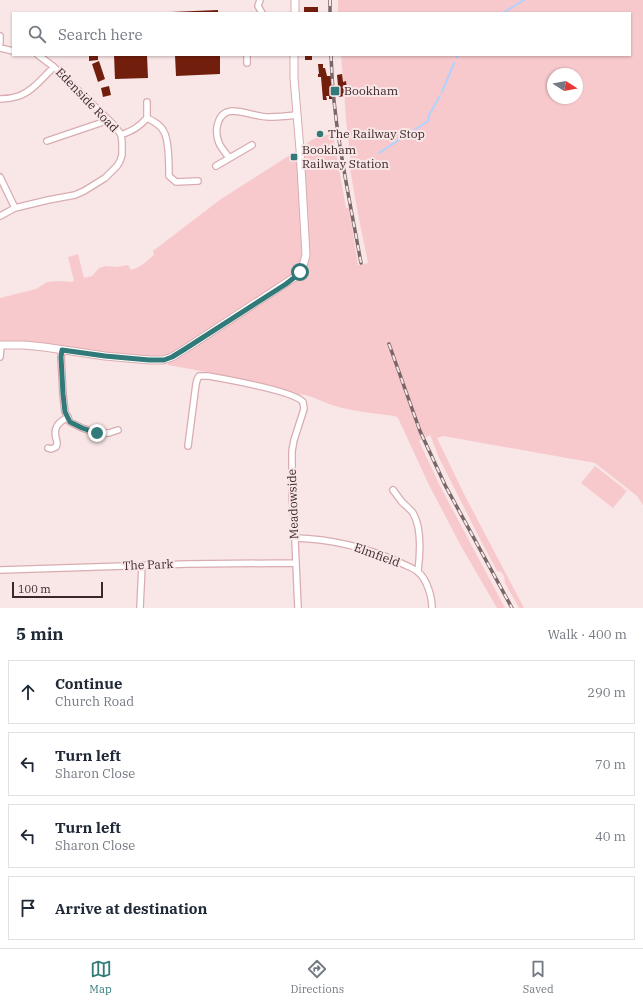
<!DOCTYPE html>
<html lang="en">
<head>
<meta charset="utf-8">
<style>
  :root { --surface:#fff; --page:#f2f2f3; --text:#1f2937; --muted:#747a83; --line:#e0e1e3; --accent:#317a79 }
  body { margin:0; font-family:"IBM Plex Serif",serif; background:var(--page); color:var(--text) }
  .compass { position:absolute; left:547px; top:68px; width:36px; height:36px; border-radius:50%; background:var(--surface); box-shadow:0 1px 3px #0004; rotate:101deg }
  .scale { position:absolute; left:12px; bottom:10px; width:91px; box-sizing:border-box; padding-left:4px; border:2px solid #3a282a; border-top:0; font-size:11px; line-height:14px; white-space:nowrap; color:#3a282a; -webkit-text-stroke:3px #f9e6e7; paint-order:stroke }
  .stop { position:absolute; width:12px; height:12px; margin:-9px; border:3px solid #317a79; border-radius:50%; background:#fff }
  .stop.end { background:#317a79; border-color:#fff; box-shadow:0 1px 4px #0008 }
  .list { margin:0; padding:0; list-style:none }
  h2 { display:flex; justify-content:space-between; align-items:center; height:52px; margin:0; padding:0 16px; font-size:17px }
  h2 small { font-size:13px; font-weight:400; color:var(--muted) }
  .list li { display:grid; grid-template-columns:26px 1fr auto; gap:12px; align-items:center; box-sizing:border-box; height:64px; margin:0 8px 8px; padding:0 8px; border:1px solid var(--line); border-radius:0px }
  .list b { display:block; font-size:15px; white-space:nowrap }
  .list p { margin:0; font-size:13px; white-space:nowrap; color:var(--muted) }
  .list em { font-size:13px; font-style:normal; color:var(--muted) }
  .icon { flex:none; width:22px; height:22px; fill:none; stroke:currentColor; stroke-width:2; stroke-linecap:round; stroke-linejoin:round }
  .map { position:relative; flex:none; width:643px; height:608px; overflow:hidden }
  .search { position:absolute; background:var(--surface); box-shadow:0 1px 3px #0004; left:12px; right:12px; top:12px; height:44px; display:flex; align-items:center; gap:10px; box-sizing:border-box; padding:0 14px; border-radius:0px; color:var(--muted); font-size:15px }
  .sheet { height:340px; background:var(--surface) }
  nav { display:flex; justify-content:space-around; align-items:center; box-sizing:border-box; height:56px; border-top:1px solid var(--line); background:var(--surface); font-size:11px; color:var(--muted) }
  nav a { display:grid; justify-items:center; gap:2px }
  nav .on { color:var(--accent) }
  .map>svg:first-child { display:block }
</style>
</head>
<body>
<div class="map">
<svg width="643" height="608" viewBox="0 0 643 608">
  <rect width="100%" height="100%" fill="#f9e6e7"/>
  <path fill="#f8c9cc" fill-rule="evenodd" d="M338 0H643V505L637 496 595 463 443 436 437 438 464 494 524 608H519L505 583 504 576 501 572 497 571 478 535 440 460 430 435 419 441 440 486 505 608H497L461 546 429 485 398 418 395 416C373 413 344 411 324 402 316 399 305 393 297 395 255 381 212 373 168 365V361L164 355 158 357H147L89 351 40 343 0 341V298L36 289 47 282 61 281 71 282 74 281 68 257 78 254 84 278 92 276 99 268 105 266 117 267 128 265 131 270C141 267 147 261 154 255L153 251 221 199 293 153 304 149C306 139 324 135 333 134L346 208H349L358 265 368 263 358 214 349 163H351L346 120 344 89 347 88 346 81 343 82 341 55H630V13H338ZM553 74H577V98H553Z
    M595 466 627 491 613 508 581 483Z"/>
  <g fill="none" stroke-linecap="round" stroke-linejoin="round">
    <path stroke="#afd3fe" stroke-width="2" d="M503 13 524 0
      M457 57 458 55
      M442 92 454 63
      M379 153 428 121 429 115 440 96"/>
  </g>
  <path fill="#721e0d" d="M304 7H318V13H304Z
    M218 10V13H171V12Z
    M89 55H98V60L89 61Z
    M114 55H147L148 78 115 79Z
    M175 55H220V74L176 76Z
    M305 55H312V60H305Z
    M99 61 105 79 98 82 92 64Z
    M318 64H323V68H325L327 76H331L333 99H329V96H326L327 100H323L321 77H318V74H319Z
    M342 74 343 82 346 81 347 89H344V96L339 97 337 75Z
    M109 86 111 95 103 97 101 88Z"/>
  <g fill="none" stroke-linecap="round" stroke-linejoin="round">
    <defs>
      <path id="minor" d="M260 0 258 6 262 13
        M0 36V43
        M0 48 13 51
        M247 63V55
        M0 99C7 99 13 98 19 96 33 91 43 77 54 67
        M147 102V118
        M121 135C133 130 138 128 147 118 153 121 161 125 164 132 169 140 169 165 169 176L176 182 198 181
        M47 141 109 120
        M229 158C226 153 221 148 219 143 214 131 217 112 232 111 245 111 257 117 269 117 278 117 288 116 297 115
        M216 166 252 145
        M0 177 15 208
        M0 216 15 208 48 200 75 195 84 191 105 178 117 166 120 161 122 155V142L121 135 116 127 54 67 38 55
        M62 350 61 357 63 394 65 412 70 422 82 428 97 433H109L118 430
        M0 357 1 345
        M188 446 196 384 197 380 199 376H208C225 379 294 391 303 402L304 409 294 440 292 451V496L294 518 298 608
        M48 448 51 449 56 447C58 443 57 442 56 438 53 427 59 422 68 417
        M393 490C396 494 399 498 402 502 406 506 410 509 413 513 422 528 420 555 418 571
        M295 538C332 539 365 547 399 562 404 565 414 568 418 572 427 579 432 597 432 608
        M0 570 188 564 295 563
        M140 608 142 565"/>
      <path id="tertiary" d="M295 13V0
        M0 345H24L44 347 105 356 149 360H163L172 357 185 349 295 277 303 266 306 255 300 150 294 78V55"/>
    </defs>
    <use href="#minor" stroke="#d9acb0" stroke-width="8"/>
    <use href="#tertiary" stroke="#d9acb0" stroke-width="9"/>
    <use href="#minor" stroke="#fff" stroke-width="5.5"/>
    <use href="#tertiary" stroke="#fff" stroke-width="7"/>
    <defs>
      <path id="rail" d="M330 0V13
        M331 55C332 85 335 116 340 146 346 185 354 224 361 263
        M389 344 420 431 445 485 512 608"/>
    </defs>
    <use href="#rail" stroke="#786668" stroke-width="3.5"/>
    <use href="#rail" stroke="#f9e6e7" stroke-width="2" stroke-dasharray="6" stroke-linecap="butt"/>
  </g>
  <g fill="none" stroke-linecap="round" stroke-linejoin="round">
    <path stroke="#317a79" stroke-width="5" d="M97 433 82 428 70 422 65 412 63 394 61 357 62 350 105 356 149 360H164L172 357 185 349 286 284 295 277 300 272"/>
  </g>
  <g fill="#317a79" stroke="#f9e6e7" stroke-width="1.5">
    <rect x="330" y="86" width="10" height="10" rx="2"/>
    <circle cx="320" cy="134" r="4"/>
    <rect x="290" y="153" width="8" height="8" rx="2"/>
  </g>
  <g text-anchor="middle" stroke-width="4" stroke-linejoin="round" paint-order="stroke">
    <g font-size="12" fill="#3a282a" stroke="#f9e6e7" text-anchor="start">
      <text x="344" y="95">Bookham</text>
      <text x="328" y="138">The Railway Stop</text>
      <text x="302" y="154">Bookham<tspan x="302" dy="14">Railway Station</tspan></text>
    </g>
    <g font-size="12" fill="#3a282a" stroke="#f9e6e7">
      <text transform="translate(87 100) rotate(46)" y="4">Edenside Road</text>
      <text transform="translate(293 504) rotate(-92)" y="4">Meadowside</text>
      <text transform="translate(377 555) rotate(20)" y="4">Elmfield</text>
      <text transform="translate(148 565) rotate(-2)" y="4">The Park</text>
    </g>
  </g>
</svg>
<svg class="compass" viewBox="-18 -18 36 36"><path d="M0-13l5 13h-10z" fill="#e53935"/><path d="M0 13l5-13h-10z" fill="#747a83"/></svg>
<div class="scale">100 m</div>
<div class="stop" style="left:300px;top:272px"></div>
<div class="stop end" style="left:97px;top:433px"></div>
<div class="search"><svg class="icon" aria-label="search" viewBox="0 0 24 24"><circle cx="10" cy="10" r="6"/><path d="M15 15l6 6"/></svg>Search here</div>
</div>
<section class="sheet">
<h2>5 min<small>Walk · 400 m</small></h2>
<ul class="list">
<li><svg class="icon" aria-label="ahead" viewBox="0 0 24 24"><path d="M12 20V5M6 11l6-6 6 6"/></svg><div><b>Continue</b><p>Church Road</p></div><em>290 m</em></li>
<li><svg class="icon" aria-label="left" viewBox="0 0 24 24"><path d="M17 20v-9H6M10 6l-5 5 5 5"/></svg><div><b>Turn left</b><p>Sharon Close</p></div><em>70 m</em></li>
<li><svg class="icon" aria-label="left" viewBox="0 0 24 24"><path d="M17 20v-9H6M10 6l-5 5 5 5"/></svg><div><b>Turn left</b><p>Sharon Close</p></div><em>40 m</em></li>
<li><svg class="icon" aria-label="arrive" viewBox="0 0 24 24"><path d="M6 21V4h12l-3 4 3 4H6"/></svg><div><b>Arrive at destination</b></div></li>
</ul>
</section>
<nav>
<a class="on"><svg class="icon" aria-label="map" viewBox="0 0 24 24"><path d="M3 6l6-2 6 2 6-2v14l-6 2-6-2-6 2zM9 4v14M15 6v14"/></svg>Map</a>
<a><svg class="icon" aria-label="directions" viewBox="0 0 24 24"><path d="M12 3l9 9-9 9-9-9zM9 14v-3h6M13 9l2 2-2 2"/></svg>Directions</a>
<a><svg class="icon" aria-label="saved" viewBox="0 0 24 24"><path d="M7 4h10v16l-5-4-5 4z"/></svg>Saved</a>
</nav>
</body>
</html>
